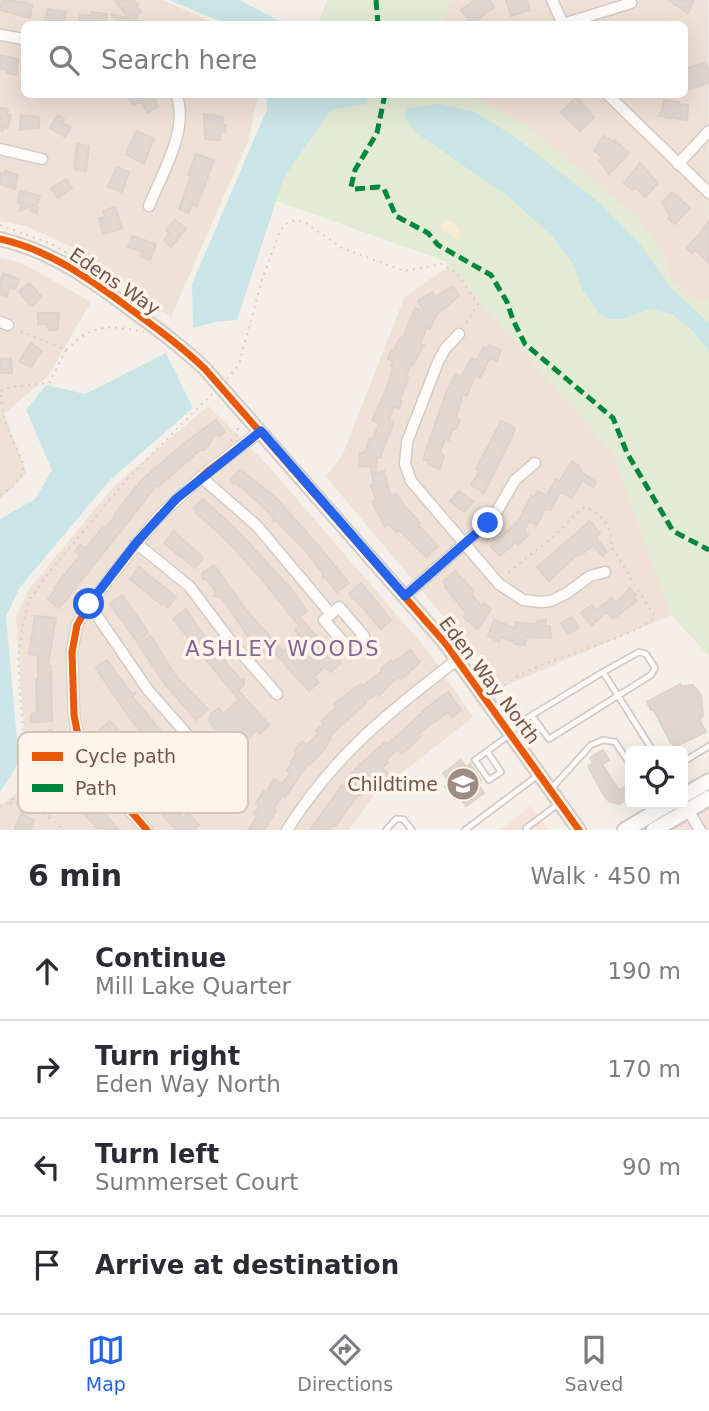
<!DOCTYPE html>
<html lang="en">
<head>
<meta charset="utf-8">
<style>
  :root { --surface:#fff; --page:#f2f2f3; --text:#2b2b33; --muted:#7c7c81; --line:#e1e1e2; --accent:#2563eb }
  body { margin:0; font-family:"DejaVu Sans",sans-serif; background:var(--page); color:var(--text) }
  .controls { position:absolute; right:21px; bottom:21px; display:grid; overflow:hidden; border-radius:10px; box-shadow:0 7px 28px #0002 }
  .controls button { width:63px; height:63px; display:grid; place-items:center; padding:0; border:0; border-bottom:2px solid var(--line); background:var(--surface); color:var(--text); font:35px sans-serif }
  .stop { position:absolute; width:21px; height:21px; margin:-16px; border:5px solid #2563eb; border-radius:50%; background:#fff }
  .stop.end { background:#2563eb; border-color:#fff; box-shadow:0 2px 7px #0008 }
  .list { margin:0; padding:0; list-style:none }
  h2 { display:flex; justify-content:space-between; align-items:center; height:91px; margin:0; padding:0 28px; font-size:30px }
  h2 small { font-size:23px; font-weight:400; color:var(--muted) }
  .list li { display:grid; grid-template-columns:46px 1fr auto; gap:21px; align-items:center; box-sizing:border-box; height:98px; padding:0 28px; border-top:2px solid var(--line) }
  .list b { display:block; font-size:26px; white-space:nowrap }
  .list p { margin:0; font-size:23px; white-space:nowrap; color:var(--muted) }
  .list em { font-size:23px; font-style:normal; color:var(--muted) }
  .icon { flex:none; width:38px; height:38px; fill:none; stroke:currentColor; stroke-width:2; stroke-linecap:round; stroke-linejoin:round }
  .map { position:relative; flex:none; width:709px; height:830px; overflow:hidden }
  .search { position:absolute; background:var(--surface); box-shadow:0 7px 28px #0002; left:21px; right:21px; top:21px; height:77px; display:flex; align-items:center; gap:18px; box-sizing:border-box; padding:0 24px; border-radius:10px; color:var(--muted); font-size:26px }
  .sheet { height:483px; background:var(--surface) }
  nav { display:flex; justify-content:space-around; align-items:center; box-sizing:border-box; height:98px; border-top:2px solid var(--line); background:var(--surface); font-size:19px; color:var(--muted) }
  nav a { display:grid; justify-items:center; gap:4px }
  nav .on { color:var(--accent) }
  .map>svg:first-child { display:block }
</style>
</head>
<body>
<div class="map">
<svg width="709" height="830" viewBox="0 0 709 830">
  <rect width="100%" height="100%" fill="#f5efe9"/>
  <path fill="#eee1d6" d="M0 0H163L216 24H24V94L258 95 249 139 171 317 76 249 26 226 0 221Z
    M450 0H708L709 299 695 302 670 279 663 252 524 124 470 95 684 94V24H441Z
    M0 258 20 262 91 302 48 376 4 414 27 473 0 499Z
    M449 266 613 453 671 615 503 687 326 477 343 454 404 298Z
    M208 406 266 463 427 650 473 717 374 795 349 830H0V805L17 793 26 760 16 616 30 588 114 486Z"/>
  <path fill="#f5e3dc" d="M709 805V830H667Z
    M530 806 549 830H500Z"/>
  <path fill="#e3ebd4" d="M327 0H450L441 24H318Z
    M293 95H470L524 124 637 217 663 252 670 279 695 302 709 299V656L671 615 613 453 445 261 257 194Z"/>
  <path fill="#f7ebd2" d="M447 221 454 223 461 234 459 240 454 238 451 233 442 230 441 225Z"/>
  <path fill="#cae5e6" d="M169 0H240L285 24H227Z
    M266 95 364 94 368 99 366 104 331 110 284 177 237 320 215 322 193 328 192 284 267 109Z
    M440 104 475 112 512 135 599 202 639 243 671 288 709 323V352L691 329 672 314 649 309 623 319H610L600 315 583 291 573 264 553 237 509 197 415 132 405 118 404 113 407 108Z
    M166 353 193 408 110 480 20 587 6 616 19 762 0 792V519L35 499 52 470 26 410 46 385 85 394Z"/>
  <path fill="#e1d7d1" stroke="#ded2cb" stroke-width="2" d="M2 0 23 2 32 5 30 18 0 10Z
    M115 0H133L138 4 136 7 141 11 134 20 142 22V24H122L110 14 128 18Z
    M475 0H489L494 7 472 24 461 10Z
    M506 0H527L530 10 511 16Z
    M668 0H694L688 13Z
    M48 9 66 12 64 24 45 20Z
    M92 12 107 14 105 24H78L80 15 91 16Z
    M0 55 19 59 16 75 7 73V70L0 68Z
    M705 63 709 71V82L688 90 684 81V69Z
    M126 94H151L158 106 148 113 140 101 134 105Z
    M577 97 594 118 580 131 561 112Z
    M664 100 679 102V104L688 105 687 120 658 116 662 112Z
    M0 108 8 109 7 114 11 115 8 128 4 127 3 131H0Z
    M204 114 223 117 222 125H226L225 132 221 131 220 140 205 139Z
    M21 115 39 117V128L20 130Z
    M58 115 64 119 62 123 71 127 65 137 50 128Z
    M136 131 154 138 144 164 126 154Z
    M603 136 614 142 615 140 629 153 609 174 599 161 603 158 594 150Z
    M77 144 89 146 86 171 74 169Z
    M196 154 214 160 197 206 192 204 189 213 179 209 191 176 188 175Z
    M640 163 658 183 645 197 635 187 633 190 624 183Z
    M117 167 129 172 122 192 108 187Z
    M5 171 18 175 15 189 0 184V172L4 174Z
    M66 179 72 188 58 198 51 189Z
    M20 191 40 196 38 203 33 205 38 207 37 213 30 211 32 206 20 211 21 204 18 203Z
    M672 192 690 208 675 224 668 218 670 216 662 202Z
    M115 207 122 229 103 234 99 218 105 217 103 211Z
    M175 220 186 229 171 247 164 240 170 233 166 230Z
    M709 222V263L695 250 692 253 687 248Z
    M132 236 156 244 150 260 141 257 143 252 128 247Z
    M3 273 19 279 15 289 10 287 7 296 0 294V282Z
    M29 283 41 296 33 306H30L19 291Z
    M453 286 459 296 436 315 430 329 427 327 420 344 424 345 413 365 411 364 406 377 408 378 400 400 402 401 399 409 394 407 389 420 394 422 382 452 381 458H377L376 473 384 471 390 496 397 494 403 504 420 523 418 525 438 546 426 557 399 530 396 532 388 524 385 527 372 502 376 500 371 485H374L371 467 359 466 360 453 365 452 370 438 373 439 379 423 372 420 388 386 393 367 391 366 393 361 388 359 391 350 394 351 398 341 404 336 415 308 425 312 418 301 432 292 435 297Z
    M38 313H59L58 330H49L47 324H38Z
    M31 343 42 351 31 367 19 361Z
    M489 345 501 350 497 361 490 358 480 378 475 375 467 396 463 394 456 418 460 420 456 429 452 430 449 440 445 439 440 452 444 456 440 469 429 465 428 460H424L425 453 446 393 456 374 461 377 472 358 477 361 483 347 488 349Z
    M11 358 12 373H0V359Z
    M216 420 225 432 220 436 216 434 205 450H200L158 487 157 485 62 605 58 608 48 599 56 589 54 588 80 555 75 551 80 545 86 548 102 528 104 529 107 526 115 516 114 515 141 481 183 444Z
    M501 421 515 428 513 435 484 493 471 485 480 471 476 469Z
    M572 461 579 466 581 472 596 482 593 487 582 480 572 498 560 492 551 510 545 509 537 525 529 521 524 531 528 535 518 545 516 542 500 556 491 547 519 520 531 496 534 497 538 491 547 495 556 479 559 482Z
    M240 469 277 499 322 550 349 583 337 592 325 577 322 578 323 574 304 549 276 521H273V517L256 500 236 483 233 484 231 479Z
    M459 491 473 501 464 512 450 501Z
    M203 499 236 529 291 589 307 611 299 617 341 663 331 672 324 667 314 677 319 682 309 691 273 651 268 656 248 636 224 601 220 597 213 596 217 593 206 579H203L202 574 214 565 247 611 283 651 298 638 297 636 299 634 295 630 299 626 260 577 224 538 195 512 197 510 194 508Z
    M590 521 600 533 596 538 607 552 603 556 593 545 582 554 576 556 549 581 537 567Z
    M174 531 203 558 195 568 164 543Z
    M139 567 176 597 168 607 164 603 162 605 130 579Z
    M455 571 474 591 471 594 482 606 484 603 491 609 478 629 463 617 467 614 445 587 446 585 443 582Z
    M361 583 391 620 381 629 355 599H352L350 593Z
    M630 588 636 595 634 597 637 601 613 619 606 612 592 625 581 613 592 605 596 610 612 598 616 603Z
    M122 595 148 632 138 643 110 604Z
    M186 609 208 642 241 680 244 679V685L238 690 269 725 260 734 257 730 245 741 249 746 239 754 209 721 211 714 216 710 219 708 223 714 239 700 173 619Z
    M35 616 56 618 48 666H51L52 721 31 722V714L37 713 36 679H38V655L29 654Z
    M572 617 579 628 568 634 561 623Z
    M494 620 515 628V622L537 624V621L546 620V626H550L551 638 526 637 525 645 514 644V642L501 637 499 642 488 636Z
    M151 636 175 675 208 709 196 720 164 683 139 645Z
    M410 650 420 662 401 679 399 677 388 686 379 696 377 693 365 702 366 703 329 737 331 739 326 747 310 765 308 764 285 797 282 795 274 809 276 811 264 830H248L257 816 254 814 259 805 256 803 264 791 266 793 274 779 282 784 291 773 287 770 292 764 290 762 297 753 294 751 302 741 307 745 319 733 316 731 324 723 321 721 336 707 334 704 355 688 361 684 363 686 382 671 381 669 391 660 393 663Z
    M107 660 131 693H135L133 697 136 701 163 734 169 737 170 741 160 749 156 745 154 747 133 723 99 673 96 667Z
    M680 684 681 686 693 685 701 695 703 716 699 719 706 732 676 746 671 743 653 709 651 710 647 702Z
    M448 692 461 710 452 717 448 712 418 734 420 737 402 754 398 749 386 760 388 763 382 768 392 778 387 782 381 775 361 795 359 794 335 826 332 825 329 830H310L342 785 344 787 354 776 351 774 358 766 385 742 387 744 399 734 423 712 422 711Z
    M110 721 146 762 141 767 174 804 172 805 183 818 188 813 199 825 193 830H176L155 806 151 804 150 799 134 782 139 778 98 731Z
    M51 730 56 735 54 737 64 768 52 772 50 767 48 768 37 735Z
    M603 750 609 760 602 764 619 790 626 786 630 793V797L619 804 610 802 603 794 588 766 593 763 590 758Z
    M461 760 466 767 470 764 481 780 477 783 484 793 466 806 459 796 455 799 445 786 450 783 443 773Z
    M71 775 77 777 75 781 119 830 97 828 77 806 61 784Z
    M21 814 34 820 30 830H14Z"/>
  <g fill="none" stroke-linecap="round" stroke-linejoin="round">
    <defs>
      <path id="service" d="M532 716 549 739 651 675 655 668 646 654 639 652 603 672
        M509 729 603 672 653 751
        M487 751 501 772 489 780 475 760 508 736
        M683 762 709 746
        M551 789 591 745 603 740 615 742 630 764
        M386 830 396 819H403L412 830
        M465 830 537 776
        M527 830 526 828 557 805"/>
      <path id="minor" d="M552 0 563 24 631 3
        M0 35 24 39
        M607 94 709 193
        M0 149 42 159
        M678 164 709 131
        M149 206C162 173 190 129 176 94
        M0 322 8 325
        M459 334 445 349 438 362 407 442 405 464 411 481 499 584 523 600 541 602 551 601 567 593 590 576 605 572
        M201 477 257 526 331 614 324 620 349 649 364 636 339 607 331 614
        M136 543 189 586 229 639 277 694
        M405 596 493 518 515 480 535 463
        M89 604 148 690 205 755
        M688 810 700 830
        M147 830 97 772 80 746 74 715 72 652 77 625 89 604 159 516 208 471 261 431
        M287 830C335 754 388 713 458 659"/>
      <path id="tertiary" d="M0 239C49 250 89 278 129 308 155 327 181 346 205 369L445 643 579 830"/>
      <path id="secondary" d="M683 796 709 781
        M625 830 669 804
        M654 830 709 798"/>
    </defs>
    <use href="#service" stroke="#d4cbc6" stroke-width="8"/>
    <use href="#minor" stroke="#d4cbc6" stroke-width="13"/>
    <use href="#tertiary" stroke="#d4cbc6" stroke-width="16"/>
    <use href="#secondary" stroke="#d4cbc6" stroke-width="18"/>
    <path stroke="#d7ceca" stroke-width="2" stroke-dasharray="2 5" stroke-linecap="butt" d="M0 225 52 244 99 273
      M66 350C93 323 109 325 144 332
      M227 379 239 364 262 280 280 231 287 223 296 220 306 223 342 248 404 271 442 264 457 273 478 304 464 327
      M231 441 238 434V423
      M0 495C13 487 24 479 23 463L4 420 0 391 11 387 49 383 66 350 18 330
      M493 693C505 685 517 676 530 670 554 658 644 633 655 617L611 546C613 526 602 516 586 507L581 509 553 537 505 575
      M10 803 36 808 65 830
      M0 807C29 795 25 773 26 746
      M50 817 23 734 18 660 23 623 30 599 47 575 129 477 212 394"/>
    <use href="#service" stroke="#fefdfc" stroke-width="4.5"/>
    <use href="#minor" stroke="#fefdfc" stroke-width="10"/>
    <use href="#tertiary" stroke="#fefdfc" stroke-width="12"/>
    <use href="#secondary" stroke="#fefdfc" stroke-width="14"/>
    <path stroke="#00873e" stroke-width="5" stroke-dasharray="10 5" stroke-linecap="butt" d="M376 0 378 24
      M385 94 377 133 355 170 351 187 354 189 379 187 384 189 396 216 428 233 438 245 491 275 507 302 513 320 525 344 613 418 627 453 673 531 709 550"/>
    <defs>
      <path id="cycleway" d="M0 239C49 250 89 278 129 308 155 327 181 346 205 369L445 643 579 830
        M147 830 97 772 80 746 74 715 72 652 77 625 89 604 159 516 208 471 261 431"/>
    </defs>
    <use href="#cycleway" stroke="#fef4e9" stroke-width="11"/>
    <use href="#cycleway" stroke="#e8590c" stroke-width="7"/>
  </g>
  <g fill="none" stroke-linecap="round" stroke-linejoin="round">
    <path stroke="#2563eb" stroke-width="9" d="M89 604 136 543 176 499 261 431 405 596 488 523"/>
  </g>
  <defs>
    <symbol id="school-disc" viewBox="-11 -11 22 22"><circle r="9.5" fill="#a08b82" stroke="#fef4e9"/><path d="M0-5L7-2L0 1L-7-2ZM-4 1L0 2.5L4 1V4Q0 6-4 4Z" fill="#fff"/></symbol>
  </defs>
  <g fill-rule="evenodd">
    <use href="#school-disc" x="444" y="765" width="38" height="38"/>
  </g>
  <g text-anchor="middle" stroke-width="7" stroke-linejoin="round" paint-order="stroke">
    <g font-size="19" fill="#72554a" stroke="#fef4e9">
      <text transform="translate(115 281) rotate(34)" y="7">Edens Way</text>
      <text transform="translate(490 680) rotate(53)" y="7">Eden Way North</text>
    </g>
    <g font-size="19" fill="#72554a" stroke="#fef4e9" text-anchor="end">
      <text x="438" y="791">Childtime</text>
    </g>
    <g font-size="21" letter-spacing="2" fill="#826695" stroke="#fef4e9">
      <text x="283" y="656">ASHLEY WOODS</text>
    </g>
  </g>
  <rect x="18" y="732" width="230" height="81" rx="10" fill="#fef4e9" stroke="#d4c4b9" stroke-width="2"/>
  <rect x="32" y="752" width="31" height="9" fill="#e8590c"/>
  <rect x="32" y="784" width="31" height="8" fill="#00873e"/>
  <g font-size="19" fill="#72554a">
    <text x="75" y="763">Cycle path</text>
    <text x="75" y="795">Path</text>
  </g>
</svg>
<div class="controls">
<button><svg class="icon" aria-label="locate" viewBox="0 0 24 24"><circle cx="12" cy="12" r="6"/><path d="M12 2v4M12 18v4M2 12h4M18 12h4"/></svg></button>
</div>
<div class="stop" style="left:89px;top:604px"></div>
<div class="stop end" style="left:488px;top:523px"></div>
<div class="search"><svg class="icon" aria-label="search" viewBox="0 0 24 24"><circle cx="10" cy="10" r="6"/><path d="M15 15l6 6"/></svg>Search here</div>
</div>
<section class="sheet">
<h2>6 min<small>Walk · 450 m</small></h2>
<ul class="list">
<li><svg class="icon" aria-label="ahead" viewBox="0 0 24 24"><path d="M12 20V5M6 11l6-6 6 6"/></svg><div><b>Continue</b><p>Mill Lake Quarter</p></div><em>190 m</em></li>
<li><svg class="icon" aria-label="right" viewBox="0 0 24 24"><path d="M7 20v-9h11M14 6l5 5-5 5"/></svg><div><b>Turn right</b><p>Eden Way North</p></div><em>170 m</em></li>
<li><svg class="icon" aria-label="left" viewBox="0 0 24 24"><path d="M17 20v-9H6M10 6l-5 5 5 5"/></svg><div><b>Turn left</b><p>Summerset Court</p></div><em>90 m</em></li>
<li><svg class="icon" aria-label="arrive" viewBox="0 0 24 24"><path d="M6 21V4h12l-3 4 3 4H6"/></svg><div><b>Arrive at destination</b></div></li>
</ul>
</section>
<nav>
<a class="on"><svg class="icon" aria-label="map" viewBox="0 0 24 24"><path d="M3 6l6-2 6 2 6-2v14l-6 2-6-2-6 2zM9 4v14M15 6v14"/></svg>Map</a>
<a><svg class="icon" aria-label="directions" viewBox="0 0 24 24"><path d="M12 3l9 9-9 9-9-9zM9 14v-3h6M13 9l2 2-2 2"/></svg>Directions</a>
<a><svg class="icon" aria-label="saved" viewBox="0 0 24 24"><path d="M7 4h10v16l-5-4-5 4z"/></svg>Saved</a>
</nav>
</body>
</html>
